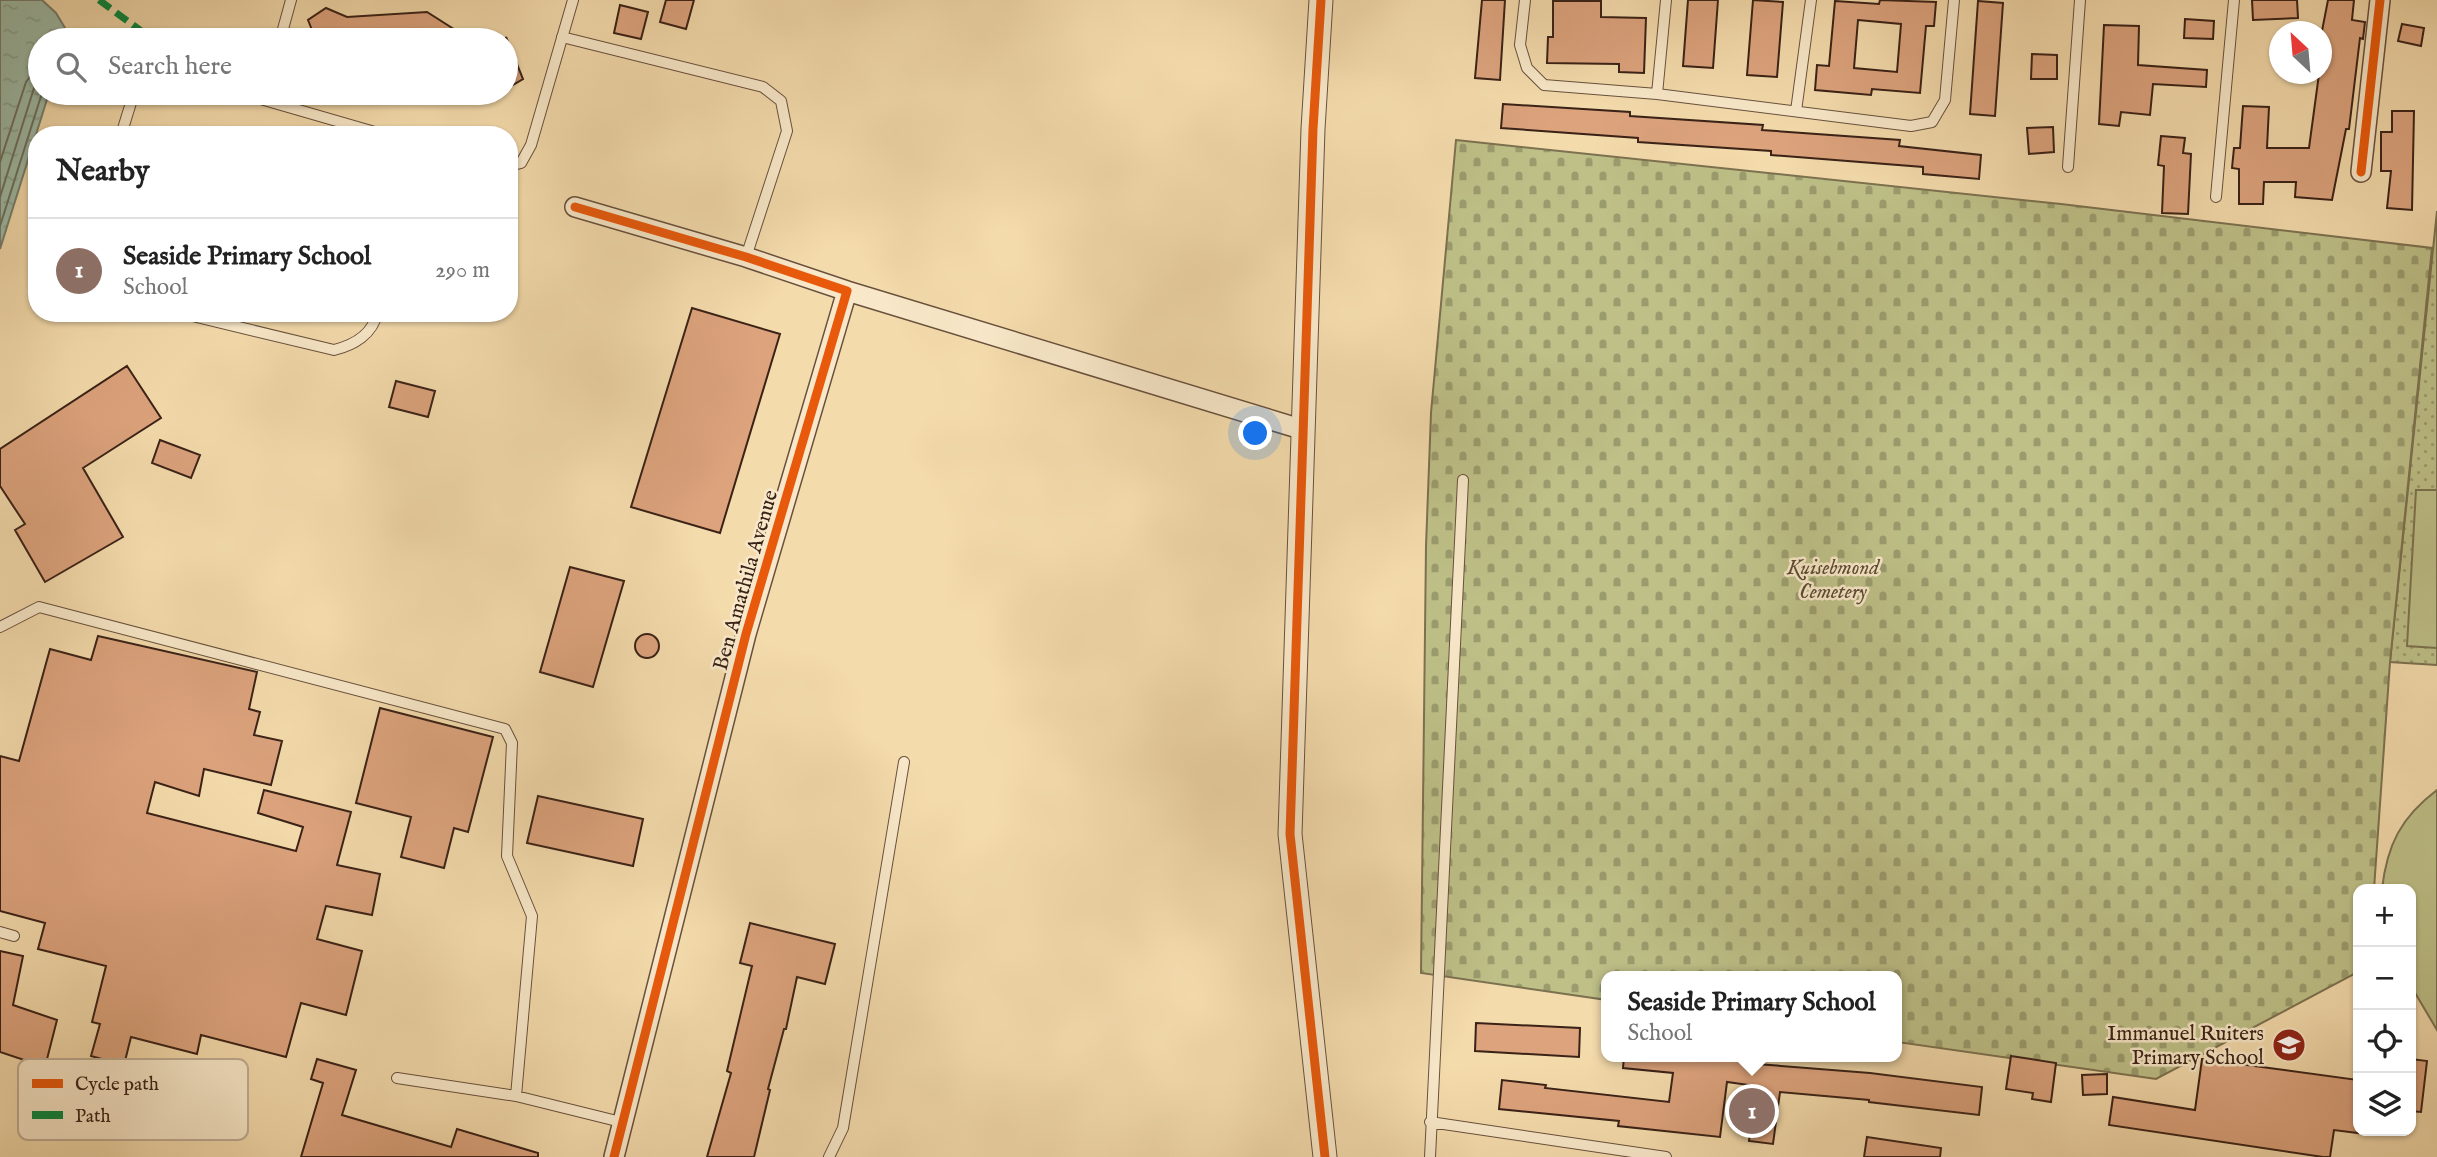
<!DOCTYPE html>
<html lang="en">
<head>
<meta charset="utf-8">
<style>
  :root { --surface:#fff; --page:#f2f2f2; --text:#222; --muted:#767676; --line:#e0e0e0; --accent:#0f766e }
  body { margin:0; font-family:"IM FELL English",serif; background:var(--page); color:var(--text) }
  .controls { position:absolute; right:21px; bottom:21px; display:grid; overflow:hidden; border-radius:14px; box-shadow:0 2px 5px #0004 }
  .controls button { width:63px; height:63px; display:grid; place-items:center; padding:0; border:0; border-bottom:2px solid var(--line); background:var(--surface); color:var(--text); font:35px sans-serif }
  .compass { position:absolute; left:2269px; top:21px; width:63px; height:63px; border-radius:50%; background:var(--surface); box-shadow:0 2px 5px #0004; rotate:334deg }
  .you { position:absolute; left:1256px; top:434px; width:24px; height:24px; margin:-18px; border:5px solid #fff; border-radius:50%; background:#1a73e8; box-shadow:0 0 0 10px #1a73e833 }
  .badge { display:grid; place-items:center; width:46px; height:46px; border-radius:50%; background:var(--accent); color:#fff; font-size:23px; font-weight:700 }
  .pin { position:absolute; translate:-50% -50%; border:4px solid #fff; box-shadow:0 2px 7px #0006 }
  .popup { position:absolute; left:1601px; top:971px; width:301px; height:91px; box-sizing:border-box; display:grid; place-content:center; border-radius:14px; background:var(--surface); filter:drop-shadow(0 2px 5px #0005); font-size:23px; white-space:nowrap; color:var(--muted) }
  .popup b { font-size:26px; color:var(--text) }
  .popup::after { content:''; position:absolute; left:50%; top:100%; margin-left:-14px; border:14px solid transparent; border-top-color:var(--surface) }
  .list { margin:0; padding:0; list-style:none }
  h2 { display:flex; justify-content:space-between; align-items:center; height:91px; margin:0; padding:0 28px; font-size:30px }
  h2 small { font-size:23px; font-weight:400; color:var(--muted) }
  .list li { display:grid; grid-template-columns:46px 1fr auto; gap:21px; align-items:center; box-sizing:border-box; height:105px; padding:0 28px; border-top:2px solid var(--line) }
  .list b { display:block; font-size:26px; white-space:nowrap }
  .list p { margin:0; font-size:23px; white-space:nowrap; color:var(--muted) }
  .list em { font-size:23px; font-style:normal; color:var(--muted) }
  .icon { flex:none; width:38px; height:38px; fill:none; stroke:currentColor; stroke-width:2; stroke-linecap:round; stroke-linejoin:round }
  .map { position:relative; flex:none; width:2437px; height:1157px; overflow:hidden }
  .search { position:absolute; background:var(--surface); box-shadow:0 2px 5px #0004; left:28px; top:28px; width:490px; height:77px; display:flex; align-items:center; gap:18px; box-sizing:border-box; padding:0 24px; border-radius:38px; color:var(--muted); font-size:26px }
  .panel { position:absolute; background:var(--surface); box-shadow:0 2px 5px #0004; left:28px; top:126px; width:490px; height:196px; border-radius:28px }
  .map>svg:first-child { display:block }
</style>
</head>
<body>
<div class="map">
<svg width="2437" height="1157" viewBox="0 0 2437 1157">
  <defs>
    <pattern id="grass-dots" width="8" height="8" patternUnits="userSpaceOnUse" patternTransform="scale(1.75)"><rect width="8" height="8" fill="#bec088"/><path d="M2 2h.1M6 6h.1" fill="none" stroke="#9b9c6e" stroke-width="1.8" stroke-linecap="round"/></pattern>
    <pattern id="cemetery-stones" width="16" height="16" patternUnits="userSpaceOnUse" patternTransform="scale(1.75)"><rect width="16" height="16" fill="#bec088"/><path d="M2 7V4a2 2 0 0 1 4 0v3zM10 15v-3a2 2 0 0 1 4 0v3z" fill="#9b9c6e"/></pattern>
    <pattern id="water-ripples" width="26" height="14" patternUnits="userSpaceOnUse" patternTransform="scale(1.75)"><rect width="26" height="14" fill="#9cbba7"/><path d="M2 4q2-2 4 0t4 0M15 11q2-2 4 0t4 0" fill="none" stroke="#87a08f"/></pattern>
  </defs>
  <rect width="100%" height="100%" fill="#f4dbac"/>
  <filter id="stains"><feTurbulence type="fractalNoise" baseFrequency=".00286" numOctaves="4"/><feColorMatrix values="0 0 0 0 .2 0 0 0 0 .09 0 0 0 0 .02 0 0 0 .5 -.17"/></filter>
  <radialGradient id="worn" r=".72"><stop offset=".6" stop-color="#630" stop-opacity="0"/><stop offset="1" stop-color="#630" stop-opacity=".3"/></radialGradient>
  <path fill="url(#grass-dots)" stroke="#7c7150" stroke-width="2" d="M2437 211V665L2390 662Z"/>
  <path fill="url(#cemetery-stones)" stroke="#7c7150" stroke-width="2" d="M1456 140 2061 204 2432 248 2390 662 2374 889H2358V972L2156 1079 1897 1042V976H1607V1000L1421 973 1426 546 1431 413Z"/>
  <path fill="#bec088" stroke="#7c7150" stroke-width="2" d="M2416 490H2437V648L2407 646Z
    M2437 790V1030L2411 986V889H2382C2387 845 2401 817 2437 790Z"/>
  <path fill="url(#water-ripples)" stroke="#757e6d" stroke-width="2" d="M0 0H42L56 13 68 33 66 40H40V93H49L0 249Z"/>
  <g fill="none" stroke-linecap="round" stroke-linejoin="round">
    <path stroke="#6b6e5f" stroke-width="2" d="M0 162 26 82 32 74 40 69
      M0 197 34 88 40 81
      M0 226 42 93"/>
  </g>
  <path fill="#dca37d" stroke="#3a2217" stroke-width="2" fill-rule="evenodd" d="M666 0H694L686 29 660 22Z
    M1482 0H1505L1500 80 1475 78Z
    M1688 0H1718L1713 68 1683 66Z
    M1753 0 1783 2 1777 77 1747 75Z
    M1880 0 1936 2 1934 26H1926L1920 93 1872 89 1871 95 1815 90 1817 65 1829 66 1835 1 1879 4ZM1858 20 1901 24 1897 72 1854 68Z
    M2252 0H2297L2298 18 2253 20Z
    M2328 0H2354L2352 20 2365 22 2363 39 2360 38 2349 129H2346L2332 200 2295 197 2296 182H2264L2263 204H2239V169L2232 168 2234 148H2240L2243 106 2269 107 2267 148H2309L2319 74H2321V36Z
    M1553 1H1601V17L1646 18 1644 73 1619 72V64L1547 63 1548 37H1553Z
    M1978 1 2003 3 1995 116 1970 114Z
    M620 5 648 12 641 39 614 33Z
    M326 8 347 17 427 12 471 40H316L308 20Z
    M2185 19 2214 21 2213 39 2184 38Z
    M2402 24 2424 28 2421 46 2398 41Z
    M2104 25 2139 26 2138 65 2207 70 2206 87 2153 84 2150 115 2121 112 2119 126 2099 124Z
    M506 37 523 79 506 89Z
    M2032 54 2057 55V79H2031Z
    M1503 104 1630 112V116L1763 125 1762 130 1900 140 1899 146 1981 155 1979 179 1923 174V167L1771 155V151L1638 142V138L1501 128Z
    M2392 111H2414L2412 210 2387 208 2391 171H2381V132H2392Z
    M2053 127 2054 152 2029 154 2027 128Z
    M2161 136 2185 138 2183 153 2191 154 2188 214 2162 213 2164 166 2158 165Z
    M692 308 780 334 720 533 631 507Z
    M127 366 161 418 83 468 123 537 45 582 15 530 25 524 0 486V449Z
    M396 381 435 391 428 417 389 407Z
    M160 440 200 455 191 478 152 463Z
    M570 567 624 581 593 687 540 672Z
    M635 646a12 12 0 1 1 24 0a12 12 0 1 1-24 0Z
    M98 636 257 672 249 709 260 712 254 735 282 741 271 785 204 769 199 796 155 782 147 813 296 851 303 827 258 813 264 790 351 812 337 865 380 874 372 915 326 906 317 939 362 951 346 1015 301 1003 286 1057 201 1035 197 1054 131 1037 124 1065 91 1056 100 1024 92 1022 106 966 38 949 45 923 0 911V756L19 761 50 649 91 660Z
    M380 708 493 737 468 832 454 828 444 868 401 857 411 817 356 803Z
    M538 796 643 819 633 866 527 843Z
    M750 923 835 944 825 984 797 977 786 1029H784L768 1089 770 1090 754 1157H707L731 1073 727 1071 752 966 740 963Z
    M0 951 23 956 13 1005 57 1020 45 1067 0 1052Z
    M1476 1023 1580 1028 1579 1057 1475 1051Z
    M2011 1056 2056 1063 2051 1102 2032 1099 2033 1093 2006 1089Z
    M1624 1057H1740L1757 1059V1064L1870 1073 1982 1087 1979 1115 1869 1102V1100L1780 1092 1773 1144 1749 1141 1756 1086 1727 1082 1720 1137 1618 1126 1619 1121 1499 1109 1502 1080 1546 1085 1545 1088 1669 1102 1673 1073 1623 1068Z
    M317 1059 356 1070 342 1115 451 1147 457 1129 538 1153V1157H301L323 1083 311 1079Z
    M2202 1059 2358 1080V1133L2334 1130 2330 1157H2323L2109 1125 2113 1097 2195 1110Z
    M2411 1059 2427 1061 2421 1112 2411 1111Z
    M2107 1074V1094L2083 1095 2082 1075Z
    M1867 1137 1941 1148 1940 1157H1864Z"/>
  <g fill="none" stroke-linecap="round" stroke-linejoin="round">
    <defs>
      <path id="service" d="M1525 0 1520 45 1527 68 1544 85 1657 94 1911 126 1932 122 1945 100 1954 0
        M562 37 763 87 781 101 787 131 746 257
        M280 40 291 0
        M240 93 264 100
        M266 93 264 100 385 135
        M1657 94 1666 0
        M1796 111 1811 0
        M121 135 134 93
        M509 166 521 163 531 145 573 0
        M2068 167 2080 0
        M2216 197 2234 0
        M180 313 334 350C354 345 373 334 377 313
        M0 627 39 607 505 729 512 743 507 856 532 916 516 1096
        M0 932 14 936
        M397 1078 516 1096 621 1122
        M1430 1122 1666 1157
        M829 1157 843 1128 904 762
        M1430 1157 1463 480"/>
      <path id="minor" d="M2361 172 2380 0
        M575 207 746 257 847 291 746 634 614 1157
        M847 291 1304 430"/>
      <path id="tertiary" d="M1321 0 1313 129 1290 834 1325 1157"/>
    </defs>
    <use href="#service" stroke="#68503c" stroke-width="12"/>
    <use href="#minor" stroke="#68503c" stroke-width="22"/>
    <use href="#tertiary" stroke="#68503c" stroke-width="25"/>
    <use href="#service" stroke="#f8e8c9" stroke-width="10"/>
    <use href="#minor" stroke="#f8e8c9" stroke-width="19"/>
    <use href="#tertiary" stroke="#f8e8c9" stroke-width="23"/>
    <path stroke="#00873e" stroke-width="7" stroke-dasharray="14 7" stroke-linecap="butt" d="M99 0 152 39"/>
    <defs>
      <path id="cycleway" d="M1321 0 1313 129 1290 834 1325 1157
        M2361 172 2380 0
        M575 207 746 257 847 291 746 634 614 1157"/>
    </defs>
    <use href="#cycleway" stroke="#f8e8c9" stroke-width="13"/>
    <use href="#cycleway" stroke="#e8590c" stroke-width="9"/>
  </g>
  <defs>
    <symbol id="school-disc" viewBox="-11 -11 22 22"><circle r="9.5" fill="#8f2418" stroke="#f8e8c9"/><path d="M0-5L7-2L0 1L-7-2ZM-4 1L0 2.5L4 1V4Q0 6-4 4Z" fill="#fff"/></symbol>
  </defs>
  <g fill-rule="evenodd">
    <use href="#school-disc" x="2270" y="1026" width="38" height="38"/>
  </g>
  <g text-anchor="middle" stroke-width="5" stroke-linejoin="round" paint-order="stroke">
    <g font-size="21" font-style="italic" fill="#5b4a33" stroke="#f8e8c9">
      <text x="1833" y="574">Kuisebmond<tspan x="1833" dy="24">Cemetery</tspan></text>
    </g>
    <g font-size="21" fill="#3a2217" stroke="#f8e8c9">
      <text transform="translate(745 580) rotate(-74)" y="7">Ben Amathila Avenue</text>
    </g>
    <g font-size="21" fill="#3a2217" stroke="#f8e8c9" text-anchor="end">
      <text x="2264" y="1040">Immanuel Ruiters<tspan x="2264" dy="24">Primary School</tspan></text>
    </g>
  </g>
  <rect x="18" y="1059" width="230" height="81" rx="10" fill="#f8e8c9" stroke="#bfad94" stroke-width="2"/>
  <rect x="32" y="1079" width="31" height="9" fill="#e8590c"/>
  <rect x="32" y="1111" width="31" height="8" fill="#00873e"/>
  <g font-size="19" fill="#3a2217">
    <text x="75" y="1090">Cycle path</text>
    <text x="75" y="1122">Path</text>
  </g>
  <rect width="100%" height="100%" filter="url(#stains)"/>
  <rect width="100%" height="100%" fill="url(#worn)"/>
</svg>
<div class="controls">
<button>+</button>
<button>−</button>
<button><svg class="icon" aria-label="locate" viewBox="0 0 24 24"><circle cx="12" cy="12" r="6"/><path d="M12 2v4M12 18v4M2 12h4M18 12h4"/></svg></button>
<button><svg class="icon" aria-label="layers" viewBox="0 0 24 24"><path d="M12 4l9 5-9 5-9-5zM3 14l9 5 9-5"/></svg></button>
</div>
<svg class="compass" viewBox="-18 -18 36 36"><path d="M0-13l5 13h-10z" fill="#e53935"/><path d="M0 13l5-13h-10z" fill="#767676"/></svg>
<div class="you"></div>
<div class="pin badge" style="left:1752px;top:1111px;background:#8d6e63">1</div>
<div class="popup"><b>Seaside Primary School</b>School</div>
<div class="search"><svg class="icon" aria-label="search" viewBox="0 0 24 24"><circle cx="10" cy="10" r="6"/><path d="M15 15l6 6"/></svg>Search here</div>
<section class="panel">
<h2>Nearby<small></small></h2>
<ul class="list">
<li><span class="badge" style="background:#8d6e63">1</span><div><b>Seaside Primary School</b><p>School</p></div><em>290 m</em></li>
</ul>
</section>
</div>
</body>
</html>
